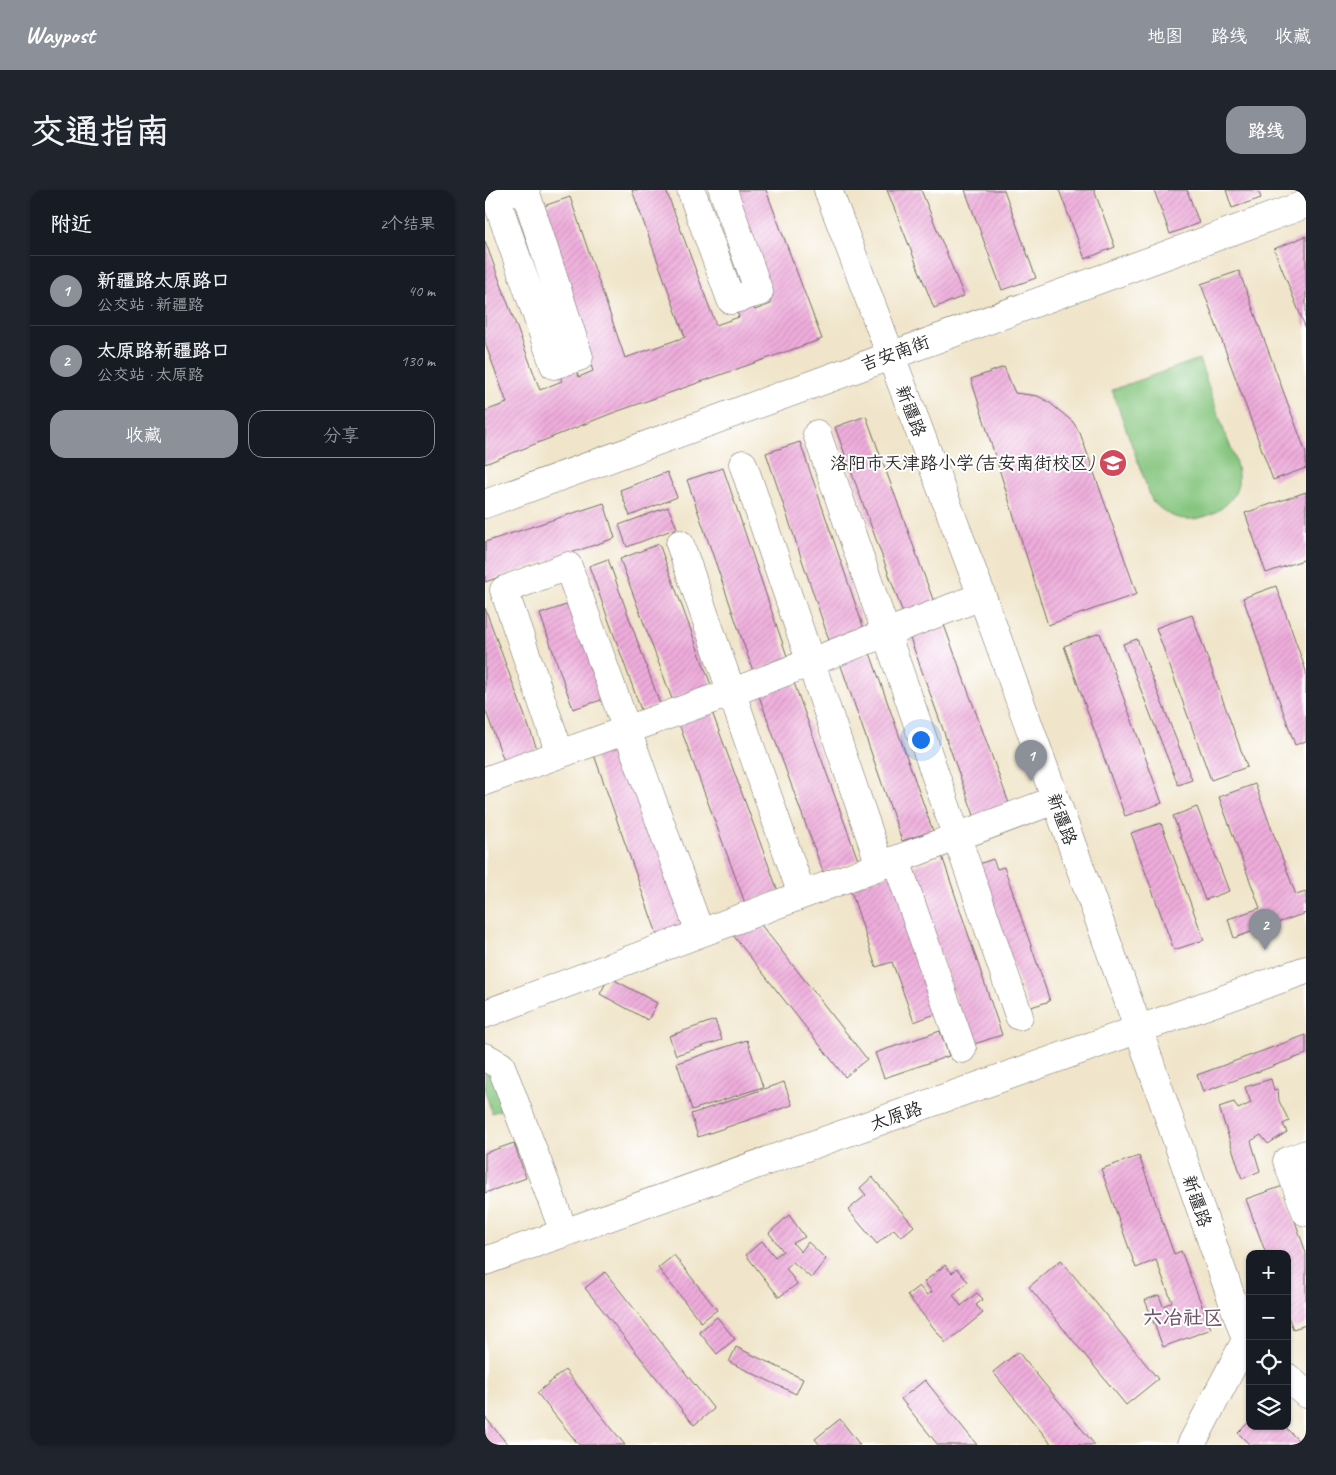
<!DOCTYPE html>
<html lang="zh">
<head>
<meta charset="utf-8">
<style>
  :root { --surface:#171b24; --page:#20242c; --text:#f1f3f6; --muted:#9ea1a6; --line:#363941; --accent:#8c9099 }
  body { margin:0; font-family:Caveat,"LXGW WenKai TC",sans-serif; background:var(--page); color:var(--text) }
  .controls { position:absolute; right:15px; bottom:15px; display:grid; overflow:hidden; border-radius:10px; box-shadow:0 1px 4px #0004 }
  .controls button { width:45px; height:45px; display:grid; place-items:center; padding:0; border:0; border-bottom:1px solid var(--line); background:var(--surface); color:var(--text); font:25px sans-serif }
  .you { position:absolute; left:435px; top:549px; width:18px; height:18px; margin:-12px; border:4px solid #fff; border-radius:50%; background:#1a73e8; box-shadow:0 0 0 8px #1a73e833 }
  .badge { display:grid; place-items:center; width:32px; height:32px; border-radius:50%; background:var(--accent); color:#fff; font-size:16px; font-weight:700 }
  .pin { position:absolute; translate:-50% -41px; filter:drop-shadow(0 1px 2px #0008) }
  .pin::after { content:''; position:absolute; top:26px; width:18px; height:15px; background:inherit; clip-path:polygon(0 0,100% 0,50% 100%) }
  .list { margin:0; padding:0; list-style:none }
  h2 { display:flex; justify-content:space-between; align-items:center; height:65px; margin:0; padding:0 20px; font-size:21px }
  h2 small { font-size:16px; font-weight:400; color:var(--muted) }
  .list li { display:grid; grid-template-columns:32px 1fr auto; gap:15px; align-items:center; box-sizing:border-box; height:70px; padding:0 20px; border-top:1px solid var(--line) }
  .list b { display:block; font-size:19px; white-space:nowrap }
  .list p { margin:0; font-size:16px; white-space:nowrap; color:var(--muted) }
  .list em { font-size:16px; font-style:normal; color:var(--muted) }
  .actions { display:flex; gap:10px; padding:15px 20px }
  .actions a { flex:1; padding:11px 0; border:1px solid var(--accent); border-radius:15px; text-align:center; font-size:18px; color:var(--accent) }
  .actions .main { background:var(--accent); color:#fff }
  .icon { flex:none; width:28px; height:28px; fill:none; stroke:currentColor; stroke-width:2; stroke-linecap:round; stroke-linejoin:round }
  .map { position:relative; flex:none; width:821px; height:1255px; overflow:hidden; border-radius:15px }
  header { display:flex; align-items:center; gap:30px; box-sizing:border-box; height:70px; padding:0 25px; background:var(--accent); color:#fff }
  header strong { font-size:24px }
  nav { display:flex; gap:28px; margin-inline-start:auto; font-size:18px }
  .intro { display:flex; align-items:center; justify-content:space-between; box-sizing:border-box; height:120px; padding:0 30px }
  h1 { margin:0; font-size:35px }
  .button { padding:12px 22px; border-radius:15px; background:var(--accent); color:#fff; font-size:18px; font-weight:700 }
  main { display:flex; gap:30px; padding:0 30px }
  aside { flex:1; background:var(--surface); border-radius:15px; box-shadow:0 1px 4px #0004 }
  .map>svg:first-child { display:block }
</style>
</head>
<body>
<header>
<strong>Waypost</strong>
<nav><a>地图</a><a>路线</a><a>收藏</a></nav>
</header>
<div class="intro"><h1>交通指南</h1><a class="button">路线</a></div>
<main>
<aside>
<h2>附近<small>2个结果</small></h2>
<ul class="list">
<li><span class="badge">1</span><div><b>新疆路太原路口</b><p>公交站 · 新疆路</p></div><em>40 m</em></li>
<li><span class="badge">2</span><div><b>太原路新疆路口</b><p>公交站 · 太原路</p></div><em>130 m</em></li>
</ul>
<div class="actions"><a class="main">收藏</a><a>分享</a></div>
</aside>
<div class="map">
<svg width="821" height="1255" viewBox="0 0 821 1255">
  <defs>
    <pattern id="building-hatch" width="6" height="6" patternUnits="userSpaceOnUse" patternTransform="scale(1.25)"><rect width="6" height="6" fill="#eeacdb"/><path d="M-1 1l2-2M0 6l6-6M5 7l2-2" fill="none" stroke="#cc94bc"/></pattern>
  </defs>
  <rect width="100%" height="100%" fill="#fff"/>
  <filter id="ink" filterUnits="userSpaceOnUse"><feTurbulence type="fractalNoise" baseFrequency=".02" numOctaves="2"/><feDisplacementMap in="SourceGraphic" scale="10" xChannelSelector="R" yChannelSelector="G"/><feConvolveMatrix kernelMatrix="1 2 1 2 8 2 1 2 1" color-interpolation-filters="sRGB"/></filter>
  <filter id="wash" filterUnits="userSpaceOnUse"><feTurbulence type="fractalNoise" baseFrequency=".0096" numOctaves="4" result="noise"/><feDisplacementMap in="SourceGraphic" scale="20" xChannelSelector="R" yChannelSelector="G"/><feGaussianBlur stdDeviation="1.12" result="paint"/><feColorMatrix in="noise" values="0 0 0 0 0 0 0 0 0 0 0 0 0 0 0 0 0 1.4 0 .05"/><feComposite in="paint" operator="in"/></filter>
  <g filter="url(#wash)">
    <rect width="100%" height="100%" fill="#f0e5ca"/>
    <path fill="#84c57d" stroke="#587854" d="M714 169C722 192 730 215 738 238 744 255 755 275 753 293 751 311 732 324 715 328 695 332 682 326 667 311L627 200Z
      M0 881 10 889 21 918 7 923 0 901Z"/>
    <g id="blocks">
      <path fill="url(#building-hatch)" d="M147 0H181L231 135 254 127 250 117 267 111 270 120 286 114 244 0H281L337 149 125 224 0 274V221L22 213 0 153V51L55 200 77 191 73 182 89 175 94 187 108 181 53 18 85 7 140 168 200 147Z
        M402 0H436L479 106 449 118Z
        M480 0H519L551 88 517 100Z
        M574 0H609L630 57 600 69Z
        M669 0H702L714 33 685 44Z
        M741 0H773L776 8 747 18Z
        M821 46V139L789 59Z
        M754 81 821 263V278L788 290 716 94Z
        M519 177 530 203 553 206 565 213 588 232 595 243 652 404 563 435 486 189Z
        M381 226 450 415 419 426 350 237Z
        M315 252 380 442 345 453 281 263Z
        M238 278 303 469 268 481 202 290Z
        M182 282 192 307 145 326 135 300Z
        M821 302V369L781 383 760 323Z
        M119 313 130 348 0 392V352Z
        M183 317 192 338 142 357 134 335Z
        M174 354 226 495 187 509 135 369Z
        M123 369 175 514 156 520 104 376Z
        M791 396 821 481V551L810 555 758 408Z
        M90 412 123 508 88 519 55 424Z
        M0 418 52 559 19 571 0 519Z
        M707 425 762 577 726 590 671 438Z
        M459 435 525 616 490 628 425 448Z
        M615 443 677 613 640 626 579 456Z
        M652 449 707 590 693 595 638 454Z
        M385 463 448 641 417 651 355 473Z
        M309 493 373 670 338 682 274 506Z
        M227 522 293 701 260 713 194 534Z
        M140 552 205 736 173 747 108 562Z
        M770 594 811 705 821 702V723L749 748 743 729 775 718 734 607Z
        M712 617 744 701 720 710 688 626Z
        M676 633 719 750 689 760 646 643Z
        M457 666 517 845 486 855 426 677Z
        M508 669 512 679 519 677 565 811 543 818 494 674Z
        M409 683 458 821 429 832 407 772 391 777 365 698Z
        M269 726 382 869 360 887 247 744Z
        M124 787 172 813 163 830 115 804Z
        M230 830 237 850 191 865 184 846Z
        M455 841 464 866 399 888 390 863Z
        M821 845V864L718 902 712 885Z
        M262 850 278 897 207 920 192 873Z
        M786 889 789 900 793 899 794 911 804 931 798 934 802 942 783 954 776 945 766 951 775 981 757 989 734 917 749 912 753 919 766 913 760 897Z
        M299 892 307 915 213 947 206 924Z
        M29 953 41 988 0 1003V963Z
        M654 966 689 1064 696 1061 726 1139 678 1157 660 1110 674 1105 678 1116 687 1112 671 1070 651 1078 616 979Z
        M387 987 429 1036 416 1047 409 1039 392 1054 363 1020 381 1005 375 998Z
        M798 996 821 1063V1135L808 1139 802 1124V1064H781L761 1009Z
        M304 1025 320 1047 308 1053 316 1062 323 1052 341 1069 326 1088 308 1072 301 1078 312 1094 294 1107 261 1065 277 1051 290 1067 298 1061 284 1043Z
        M189 1065 232 1120 216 1132 173 1078Z
        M576 1070 673 1189 641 1215 544 1097Z
        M460 1075 467 1083 472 1079 483 1092 468 1105 476 1116 492 1103 498 1109 491 1115 498 1123 461 1153 422 1105 434 1096 442 1105 447 1102 439 1092Z
        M120 1082 229 1219 209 1235 100 1098Z
        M232 1127 250 1149 232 1164 214 1142Z
        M251 1157 318 1189 311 1204 244 1172Z
        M533 1162 610 1255H567L508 1182Z
        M80 1180 140 1255H94L52 1203Z
        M440 1190 492 1255H453L416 1209Z
        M0 1227 23 1255H0Z
        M355 1229 375 1255H335L330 1249Z
        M765 1231V1236H799L818 1255H765L753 1243Z"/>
    </g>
  </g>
  <g filter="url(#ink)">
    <use href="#blocks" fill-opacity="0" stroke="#706c63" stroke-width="1"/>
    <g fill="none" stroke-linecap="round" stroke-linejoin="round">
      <defs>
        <path id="minor" d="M206 0 246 110 274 102 238 0
          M343 0 497 406 647 821 761 1150 706 1255
          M25 2 11 8 69 175 94 167 40 0
          M332 244 534 826
          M258 274 395 675
          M0 314 821 14
          M195 354 317 705
          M75 564 19 400 83 376 215 743
          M0 591 261 497 497 406
          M411 670 477 859
          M0 824 570 610
          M0 867 16 876 79 1042
          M821 964 802 971 821 1022
          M802 1187 821 1204"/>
        <path id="major" d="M0 1071 821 780"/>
      </defs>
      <use href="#minor" stroke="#706c63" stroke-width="29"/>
      <use href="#major" stroke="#706c63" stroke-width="29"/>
      <use href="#minor" stroke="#fff" stroke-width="28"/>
      <use href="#major" stroke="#fff" stroke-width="28"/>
    </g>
  </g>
  <defs>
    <symbol id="school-disc" viewBox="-11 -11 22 22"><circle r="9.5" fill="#d1495b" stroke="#fff"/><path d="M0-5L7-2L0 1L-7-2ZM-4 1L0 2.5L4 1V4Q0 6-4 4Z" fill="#fff"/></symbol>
  </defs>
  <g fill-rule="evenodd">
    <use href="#school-disc" x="612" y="257" width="32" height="32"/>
  </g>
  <g text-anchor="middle" stroke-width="4" stroke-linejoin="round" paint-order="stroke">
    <g font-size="18" fill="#2b2b2b" stroke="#fff">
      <text transform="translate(410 163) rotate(-20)" y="6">吉安南街</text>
      <text transform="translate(426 221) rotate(69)" y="6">新疆路</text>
      <text transform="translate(577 629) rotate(70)" y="6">新疆路</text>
      <text transform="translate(411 926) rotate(-19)" y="6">太原路</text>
      <text transform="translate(712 1011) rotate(71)" y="6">新疆路</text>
    </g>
    <g font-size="18" fill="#2b2b2b" stroke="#fff" text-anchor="end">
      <text x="609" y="279">洛阳市天津路小学(吉安南街校区)</text>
    </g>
    <g font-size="20" font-weight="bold" fill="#6f5869" stroke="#fff">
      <text x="698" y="1134">六冶社区</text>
    </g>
  </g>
</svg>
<div class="controls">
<button>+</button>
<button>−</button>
<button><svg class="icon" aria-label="locate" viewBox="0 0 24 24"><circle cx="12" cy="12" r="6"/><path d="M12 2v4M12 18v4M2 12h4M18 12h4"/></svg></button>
<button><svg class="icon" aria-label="layers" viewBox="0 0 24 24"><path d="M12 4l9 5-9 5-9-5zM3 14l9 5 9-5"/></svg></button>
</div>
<div class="you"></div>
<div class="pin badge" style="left:546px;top:591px">1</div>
<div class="pin badge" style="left:780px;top:760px">2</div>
</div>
</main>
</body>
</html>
